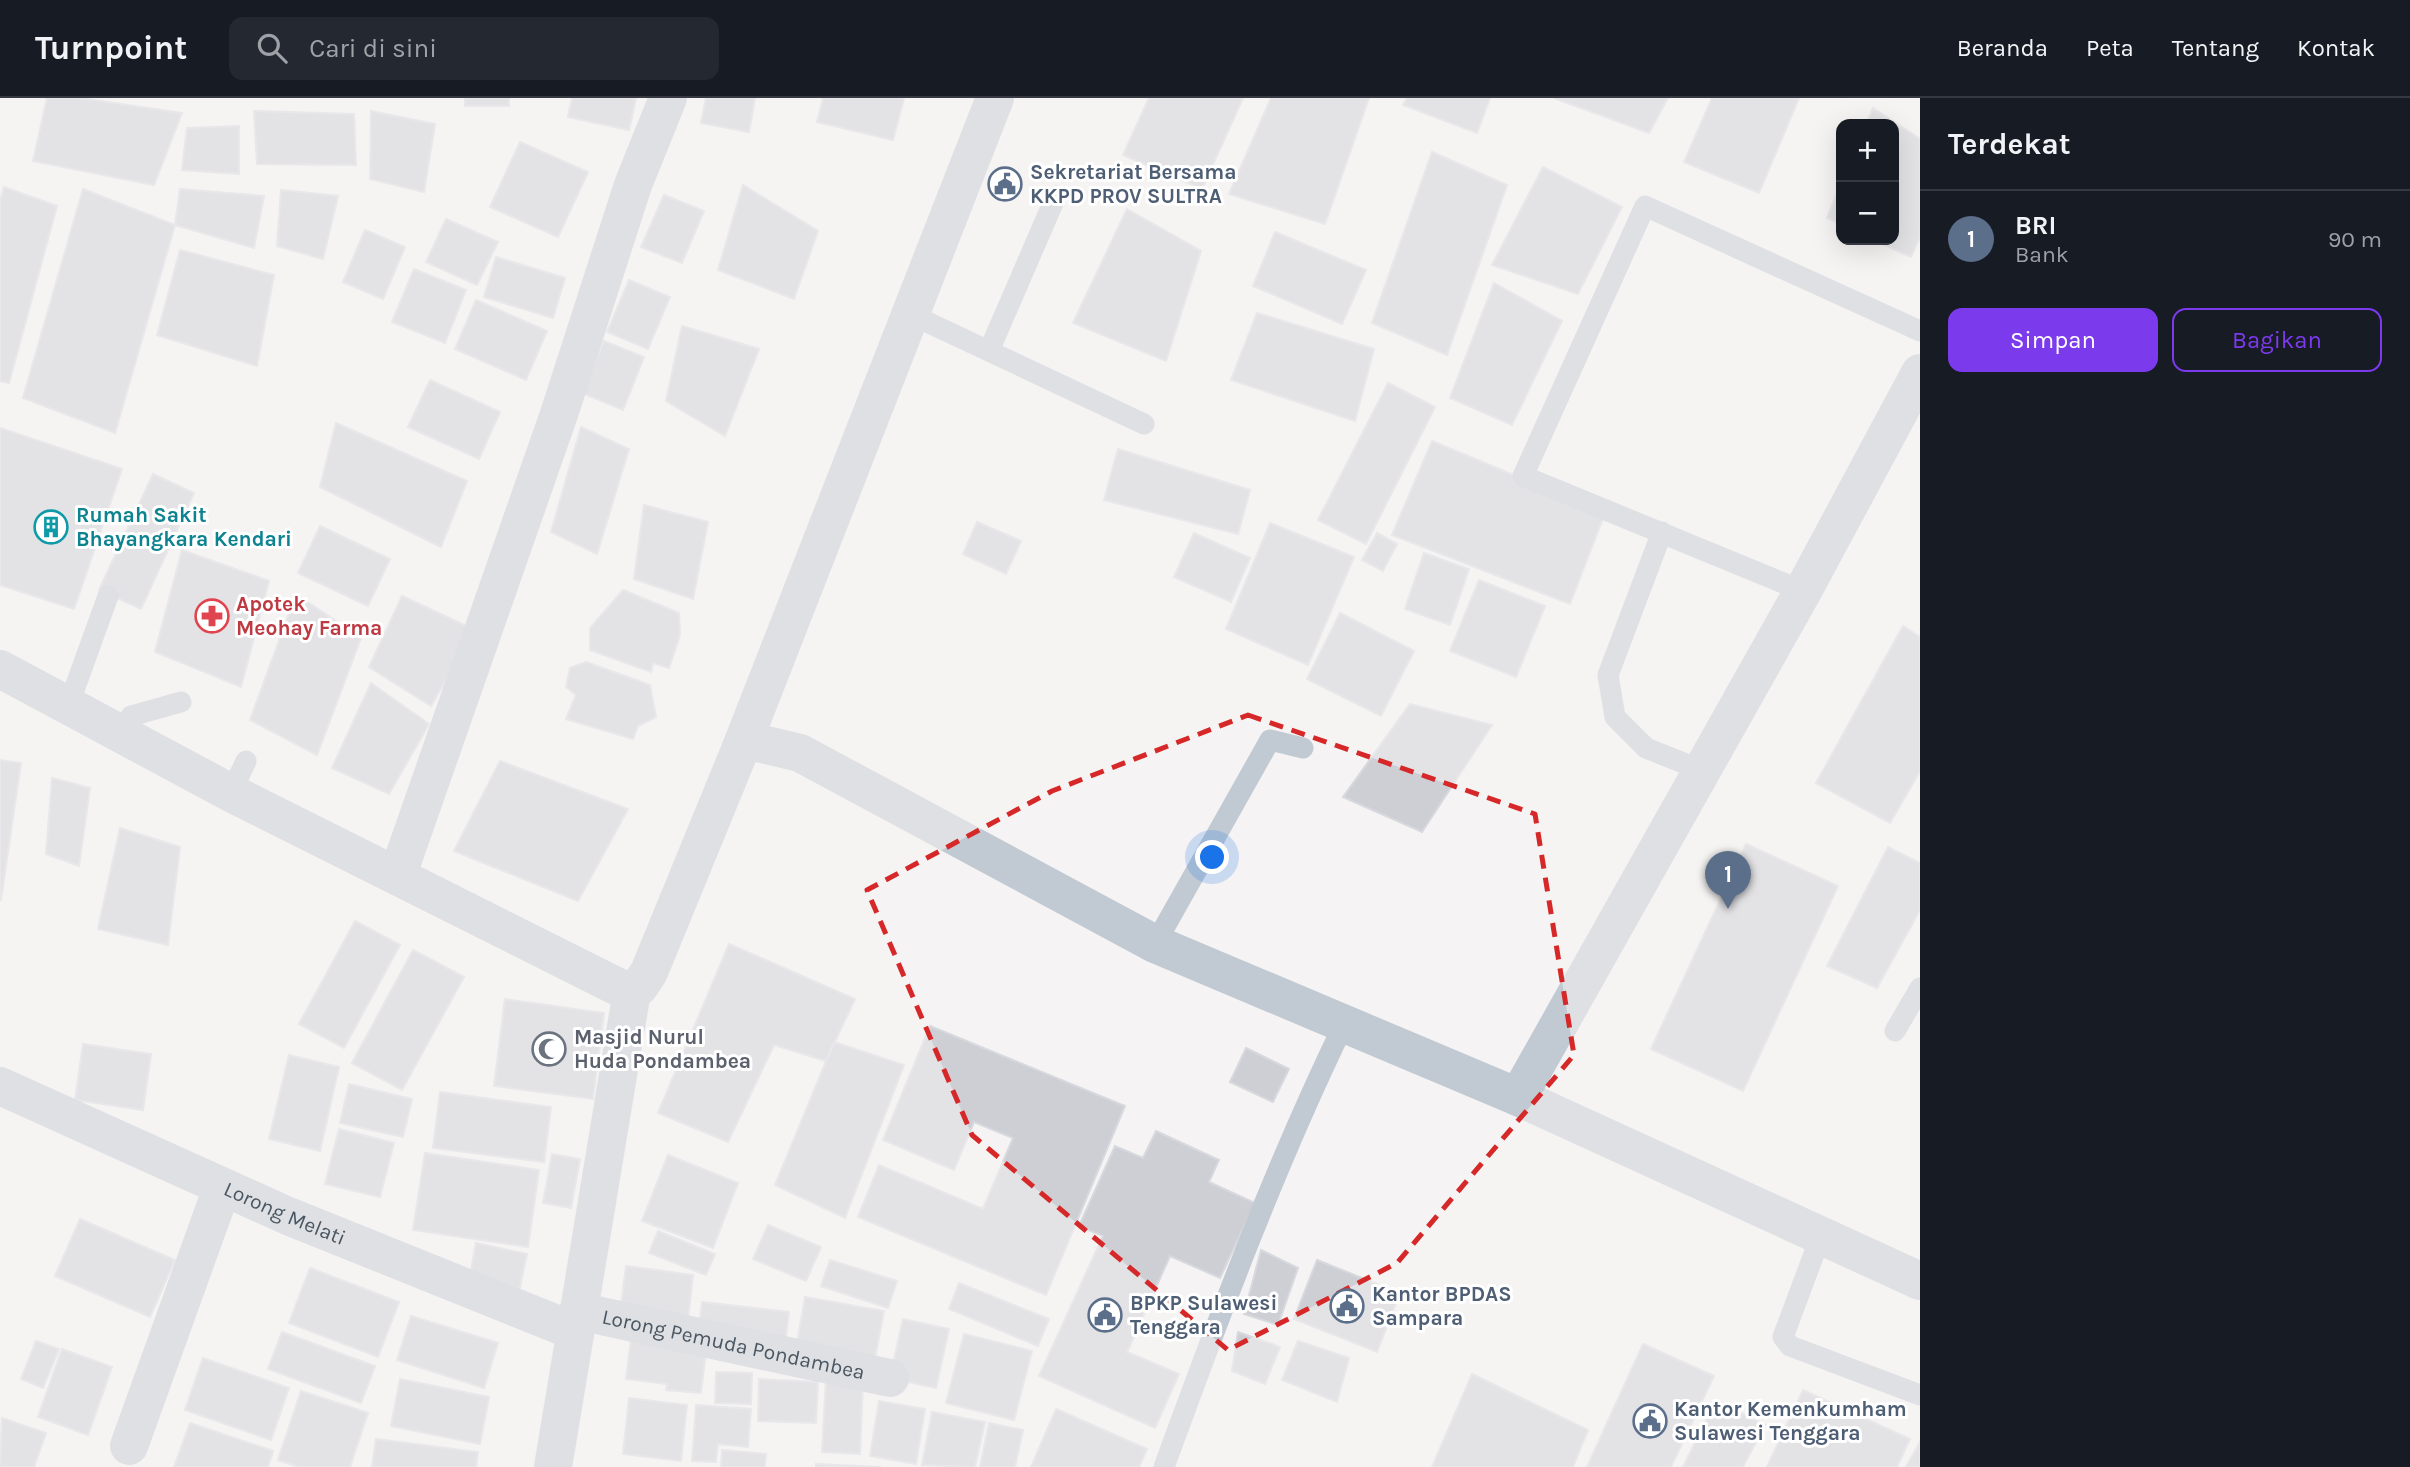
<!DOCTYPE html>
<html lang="id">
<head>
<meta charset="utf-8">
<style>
  :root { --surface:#171b24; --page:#242831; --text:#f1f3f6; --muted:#9ea1a6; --line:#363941; --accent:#7c3aed }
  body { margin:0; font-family:Karla,sans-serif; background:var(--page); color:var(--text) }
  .controls { position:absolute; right:21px; top:21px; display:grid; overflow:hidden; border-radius:14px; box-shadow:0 7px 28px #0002 }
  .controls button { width:63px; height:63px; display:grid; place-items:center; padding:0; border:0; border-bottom:2px solid var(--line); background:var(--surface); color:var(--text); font:35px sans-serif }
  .you { position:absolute; left:1213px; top:760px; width:24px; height:24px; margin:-18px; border:5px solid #fff; border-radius:50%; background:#1a73e8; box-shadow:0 0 0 10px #1a73e833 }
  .badge { display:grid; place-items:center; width:46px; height:46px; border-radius:50%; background:var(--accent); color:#fff; font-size:23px; font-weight:700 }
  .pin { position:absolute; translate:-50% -58px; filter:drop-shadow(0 2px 4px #0008) }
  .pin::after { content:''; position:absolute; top:37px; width:24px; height:21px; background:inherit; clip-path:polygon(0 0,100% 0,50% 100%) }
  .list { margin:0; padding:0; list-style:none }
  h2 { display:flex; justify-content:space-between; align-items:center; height:91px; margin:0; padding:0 28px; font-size:30px }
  h2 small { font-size:23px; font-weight:400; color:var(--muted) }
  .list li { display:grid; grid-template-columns:46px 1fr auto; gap:21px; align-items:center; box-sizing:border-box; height:98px; padding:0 28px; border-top:2px solid var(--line) }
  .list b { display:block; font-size:26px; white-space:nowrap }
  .list p { margin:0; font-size:23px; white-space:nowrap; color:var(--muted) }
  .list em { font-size:23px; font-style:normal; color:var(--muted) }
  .actions { display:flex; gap:14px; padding:21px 28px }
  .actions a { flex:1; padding:16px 0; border:2px solid var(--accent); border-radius:14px; text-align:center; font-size:24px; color:var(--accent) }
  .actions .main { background:var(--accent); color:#fff }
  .icon { flex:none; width:38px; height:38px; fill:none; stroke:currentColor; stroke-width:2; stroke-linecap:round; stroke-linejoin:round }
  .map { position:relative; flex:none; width:1920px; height:1369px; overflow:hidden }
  header { display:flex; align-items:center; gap:42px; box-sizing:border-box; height:98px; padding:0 35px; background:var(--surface); border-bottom:2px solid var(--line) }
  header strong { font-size:33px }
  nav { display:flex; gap:38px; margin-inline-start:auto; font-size:24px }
  .search { width:490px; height:63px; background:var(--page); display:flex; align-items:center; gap:18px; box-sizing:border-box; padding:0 24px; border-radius:14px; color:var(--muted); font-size:26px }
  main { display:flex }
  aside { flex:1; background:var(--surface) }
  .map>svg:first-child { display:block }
</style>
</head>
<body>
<header>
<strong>Turnpoint</strong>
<div class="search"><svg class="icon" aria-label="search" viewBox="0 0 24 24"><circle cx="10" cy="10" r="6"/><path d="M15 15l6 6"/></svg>Cari di sini</div>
<nav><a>Beranda</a><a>Peta</a><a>Tentang</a><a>Kontak</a></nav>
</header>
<main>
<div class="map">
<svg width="1920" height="1369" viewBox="0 0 1920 1369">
  <rect width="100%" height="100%" fill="#f5f3f3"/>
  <path fill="#cdcfd5" stroke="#d7d9de" stroke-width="2" d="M47 0H81L182 15 154 87 33 63Z
    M465 0H509V8H465Z
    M572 0H636L629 32 568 19Z
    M706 0H755L749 34 701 25Z
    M823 0H904L893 42 817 24Z
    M1149 0H1243L1202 91 1123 57Z
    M1271 0H1369L1325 126 1229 96Z
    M1407 0H1490L1477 35 1403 7Z
    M1554 0H1668L1649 35Z
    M1712 0H1799L1759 95 1684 64Z
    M1873 10 1920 41V139L1911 159 1874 142H1894V26H1866Z
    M254 13 354 16 356 67 257 66Z
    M371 13 435 26 424 94 370 81Z
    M239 28V76L182 72 187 30Z
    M520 44 588 74 558 139 490 109Z
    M1432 54 1507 87 1447 257 1372 225Z
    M1543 69 1622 109 1578 196 1492 167Z
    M1841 85V126L1827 120Z
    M743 87 818 133 794 201 718 172Z
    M4 89 57 108 9 285 0 283V102Z
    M83 91 175 127 115 335 23 300Z
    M180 91 264 98 254 150 175 127Z
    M281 92 338 98 323 161 277 148Z
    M664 97 704 113 682 165 641 149Z
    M1127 111 1201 153 1166 263 1073 225Z
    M446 121 498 144 477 187 426 164Z
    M365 132 405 149 383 201 343 184Z
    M1275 134 1366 172 1342 226 1253 188Z
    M180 152 274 177 257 268 157 237Z
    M496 159 565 180 553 220 484 199Z
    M414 171 466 192 445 245 392 224Z
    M629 182 670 199 648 251 607 234Z
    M1494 185 1562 223 1512 327 1450 300Z
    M476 202 547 233 526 282 455 251Z
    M1257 215 1374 251 1355 323 1231 282Z
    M682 228 759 251 725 338 666 303Z
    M604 243 644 259 623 312 582 295Z
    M430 282 500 314 479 361 408 329Z
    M1388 285 1435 309 1366 446 1318 422Z
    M336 325 467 383 441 449 320 389Z
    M581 329 629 351 597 456 551 434Z
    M0 330 122 371 74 511 0 487Z
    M1432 343 1605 415 1570 506 1392 437Z
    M1118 351 1250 392 1238 436 1104 402Z
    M153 376 194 395 141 511 99 492Z
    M644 407 708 424 693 501 634 481Z
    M977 424 1021 443 1006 476 963 456Z
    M1270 425 1354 459 1308 567 1226 531Z
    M320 428 390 461 368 508 298 475Z
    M1194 435 1250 460 1231 504 1174 479Z
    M1377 435 1397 446 1383 473 1362 462Z
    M182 452 269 483 241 589 155 554Z
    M1424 455 1469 471 1450 527 1405 511Z
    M1479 482 1545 508 1516 579 1450 553Z
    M623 492 679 515 680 537 669 570 653 565 651 574 590 552V530Z
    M296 496 361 540 317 657 250 622Z
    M402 498 475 532 431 608 369 569Z
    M1340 515 1414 553 1381 618 1307 581Z
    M1903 528 1920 539V673L1890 725 1816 685Z
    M586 564 650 587 656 619 638 628 633 641 566 621 576 597 566 589 570 570Z
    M371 585 429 626 389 696 332 670Z
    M1410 606 1492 627 1422 734 1343 699Z
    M0 662 21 665 1 802H0Z
    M500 663 628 711 578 803 454 753Z
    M52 680 90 690 79 768 46 756Z
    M120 730 180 749 168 847 98 831Z
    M1746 746 1838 788 1743 993 1651 951Z
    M1888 749 1920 765V812L1877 890 1827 868Z
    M355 823 400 847 344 950 299 926Z
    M729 846 855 901 826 963 774 947 728 1044 658 1015Z
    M413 852 464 879 402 992 352 965Z
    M505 901 604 915 593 1001 494 988Z
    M930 928 1125 1008 1046 1197 858 1119 879 1067 983 1111 1013 1040 974 1024 954 1072 883 1042Z
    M834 944 904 967 845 1120 775 1087Z
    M83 946 151 956 143 1012 75 1002Z
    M1246 950 1289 971 1273 1004 1230 984Z
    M289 957 339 969 320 1053 269 1041Z
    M349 986 412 1001 403 1039 340 1025Z
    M440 994 551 1009 544 1064 433 1050Z
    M339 1031 394 1045 380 1099 325 1086Z
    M1156 1033 1219 1062 1209 1084 1255 1105 1220 1180 1170 1158 1127 1254 1179 1276 1155 1330 1039 1278 1103 1138 1079 1128 1115 1048 1143 1060Z
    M425 1055 539 1072 528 1149 413 1132Z
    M552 1056 580 1061 571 1110 543 1105Z
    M668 1057 738 1085 713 1150 642 1123Z
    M80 1121 175 1162 150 1219 55 1178Z
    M768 1127 821 1149 806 1183 753 1161Z
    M658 1133 715 1156 706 1177 649 1155Z
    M476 1145 527 1156 519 1194 469 1183Z
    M1261 1152 1298 1170 1278 1227 1244 1216Z
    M830 1162 897 1183 888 1210 821 1188Z
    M1317 1162 1400 1195 1377 1254 1294 1221Z
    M626 1168 693 1177 687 1231 619 1222Z
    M310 1170 399 1204 378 1259 289 1225Z
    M959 1185 1049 1221 1038 1248 949 1211Z
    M805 1199 884 1213 873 1271 795 1257Z
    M702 1204 789 1214 784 1256 697 1246Z
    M411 1218 498 1245 484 1290 397 1262Z
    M903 1221 949 1231 936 1290 890 1280Z
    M632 1232 706 1253 701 1295 666 1292 667 1286 626 1281Z
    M282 1234 375 1268 361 1305 268 1271Z
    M1238 1234 1280 1249 1265 1286 1232 1273Z
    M964 1236 1032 1253 1014 1322 946 1305Z
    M36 1243 59 1251 43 1290 21 1281Z
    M1298 1243 1349 1260 1337 1304 1282 1282Z
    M1643 1246 1714 1278 1671 1369H1587Z
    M62 1251 112 1269 88 1337 38 1319Z
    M203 1260 289 1290 271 1342 185 1312Z
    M716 1274 752 1275 751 1306 715 1305Z
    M1472 1276 1588 1332 1573 1369H1432Z
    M400 1281 489 1299 480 1346 391 1328Z
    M759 1281 818 1284 816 1325 758 1323Z
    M826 1283 863 1285 860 1356 822 1354Z
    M1803 1292 1910 1341 1897 1369H1767Z
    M301 1293 368 1315 350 1369H299L278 1362Z
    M629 1300 687 1307 681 1363 623 1356Z
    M1716 1302 1765 1327 1743 1369H1683Z
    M879 1303 925 1311 916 1366 870 1358Z
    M696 1307 751 1311 748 1349 718 1346 716 1364 692 1363Z
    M1056 1311 1147 1351 1139 1369H1031Z
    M932 1314 985 1324 975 1369 922 1367Z
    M2 1320 46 1335 34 1369H0Z
    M190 1325 273 1353 268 1369H174Z
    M989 1325 1023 1332 1015 1369H980Z
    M376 1341 478 1354 476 1369H372Z
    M1920 1344V1369H1906Z
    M722 1352 766 1356 765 1369H721Z
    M816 1366 881 1369H816Z"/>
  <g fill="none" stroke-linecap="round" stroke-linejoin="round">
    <path stroke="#c1cad2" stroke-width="21" d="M910 216 1144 326
      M989 253 1056 98
      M1662 434 1608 577 1615 619 1646 650 1701 672
      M1803 493 1523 378 1645 108 1920 233
      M69 606 108 498
      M123 636 131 618 181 604
      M231 695 246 663
      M1155 846 1270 642 1303 650
      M1895 933 1920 890
      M1820 1140 1783 1239 1790 1248 1920 1297
      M1164 1369C1219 1219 1274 1070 1344 926"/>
    <g stroke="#c1cad2" stroke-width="38">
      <path d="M742 647 995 0"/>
      <path d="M398 776 559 316 633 87 668 0"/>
      <path id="s1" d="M0 988 288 1118 574 1233"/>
      <path d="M1518 999 1803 493 1920 275"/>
      <path id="s2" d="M578 1213 890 1280"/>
      <path d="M129 1348 222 1090"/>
      <path d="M553 1369 632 893"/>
    </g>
    <path stroke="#c1cad2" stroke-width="38" d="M0 571 231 695 624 892 639 889 649 874 742 647 758 645 800 655 1155 846 1518 999 1920 1183"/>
  </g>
  <path d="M0 0H1920V1369H0ZM1248 617 1535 716 1574 957 1397 1165 1228 1252 972 1037 867 792 1052 693Z" fill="#f5f3f3" fill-opacity=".55" fill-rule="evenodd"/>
  <path fill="none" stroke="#d62828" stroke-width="5" stroke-dasharray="14 9" stroke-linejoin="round" d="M1248 617 1535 716 1574 957 1397 1165 1228 1252 972 1037 867 792 1052 693Z"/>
  <defs>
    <symbol id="civic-ring" viewBox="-11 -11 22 22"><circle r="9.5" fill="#fff" stroke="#5c6f8a" stroke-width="1.5"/><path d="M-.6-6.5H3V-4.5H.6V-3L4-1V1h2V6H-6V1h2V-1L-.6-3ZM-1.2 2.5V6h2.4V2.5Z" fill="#5c6f8a"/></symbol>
    <symbol id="building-ring" viewBox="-11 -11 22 22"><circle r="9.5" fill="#fff" stroke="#0f9aa8" stroke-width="1.5"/><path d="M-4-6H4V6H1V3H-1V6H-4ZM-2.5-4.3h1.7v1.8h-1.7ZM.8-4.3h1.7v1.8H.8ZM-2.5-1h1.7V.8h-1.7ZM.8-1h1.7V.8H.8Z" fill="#0f9aa8"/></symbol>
    <symbol id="pharmacy-ring" viewBox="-11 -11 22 22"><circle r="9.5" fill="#fff" stroke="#e0444e" stroke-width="1.5"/><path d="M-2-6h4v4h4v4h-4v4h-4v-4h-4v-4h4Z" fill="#e0444e"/></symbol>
    <symbol id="mosque-ring" viewBox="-11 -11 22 22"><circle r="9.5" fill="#fff" stroke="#6b7280" stroke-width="1.5"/><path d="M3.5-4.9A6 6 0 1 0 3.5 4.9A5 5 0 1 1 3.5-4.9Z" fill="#6b7280"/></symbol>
  </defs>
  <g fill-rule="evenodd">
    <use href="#civic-ring" x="986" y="67" width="38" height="38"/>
    <use href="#building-ring" x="32" y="410" width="38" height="38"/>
    <use href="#pharmacy-ring" x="193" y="499" width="38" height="38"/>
    <use href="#mosque-ring" x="530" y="932" width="38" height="38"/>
    <use href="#civic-ring" x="1328" y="1189" width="38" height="38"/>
    <use href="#civic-ring" x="1086" y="1198" width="38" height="38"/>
    <use href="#civic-ring" x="1631" y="1304" width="38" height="38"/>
  </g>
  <g text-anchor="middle" stroke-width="6" stroke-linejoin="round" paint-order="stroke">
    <g font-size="21" font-weight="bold" fill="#4e5e75" stroke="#fff" text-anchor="start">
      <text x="1030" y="81">Sekretariat Bersama<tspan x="1030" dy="24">KKPD PROV SULTRA</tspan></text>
      <text x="1372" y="1203">Kantor BPDAS<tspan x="1372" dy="24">Sampara</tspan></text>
      <text x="1130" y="1212">BPKP Sulawesi<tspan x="1130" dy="24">Tenggara</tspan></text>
      <text x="1674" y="1318">Kantor Kemenkumham<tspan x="1674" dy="24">Sulawesi Tenggara</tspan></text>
    </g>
    <g font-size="21" font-weight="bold" fill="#0d838f" stroke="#fff" text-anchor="start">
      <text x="76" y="424">Rumah Sakit<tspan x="76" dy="24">Bhayangkara Kendari</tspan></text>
    </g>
    <g font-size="21" font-weight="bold" fill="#be3a42" stroke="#fff" text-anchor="start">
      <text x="236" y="513">Apotek<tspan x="236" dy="24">Meohay Farma</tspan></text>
    </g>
    <g font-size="21" font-weight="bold" fill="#5b616d" stroke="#fff" text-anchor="start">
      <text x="574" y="946">Masjid Nurul<tspan x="574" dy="24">Huda Pondambea</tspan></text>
    </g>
    <g font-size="21" fill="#4a5661" stroke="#fff">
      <text dy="7" stroke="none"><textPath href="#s1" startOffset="312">Lorong Melati</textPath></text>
      <text dy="7" stroke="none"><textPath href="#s2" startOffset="159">Lorong Pemuda Pondambea</textPath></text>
    </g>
  </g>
</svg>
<div class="controls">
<button>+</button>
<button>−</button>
</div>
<div class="you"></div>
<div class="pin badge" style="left:1728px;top:811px;background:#5c6f8a">1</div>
</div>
<aside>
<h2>Terdekat<small></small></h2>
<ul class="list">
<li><span class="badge" style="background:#5c6f8a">1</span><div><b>BRI</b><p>Bank</p></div><em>90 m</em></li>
</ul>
<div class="actions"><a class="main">Simpan</a><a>Bagikan</a></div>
</aside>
</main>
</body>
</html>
